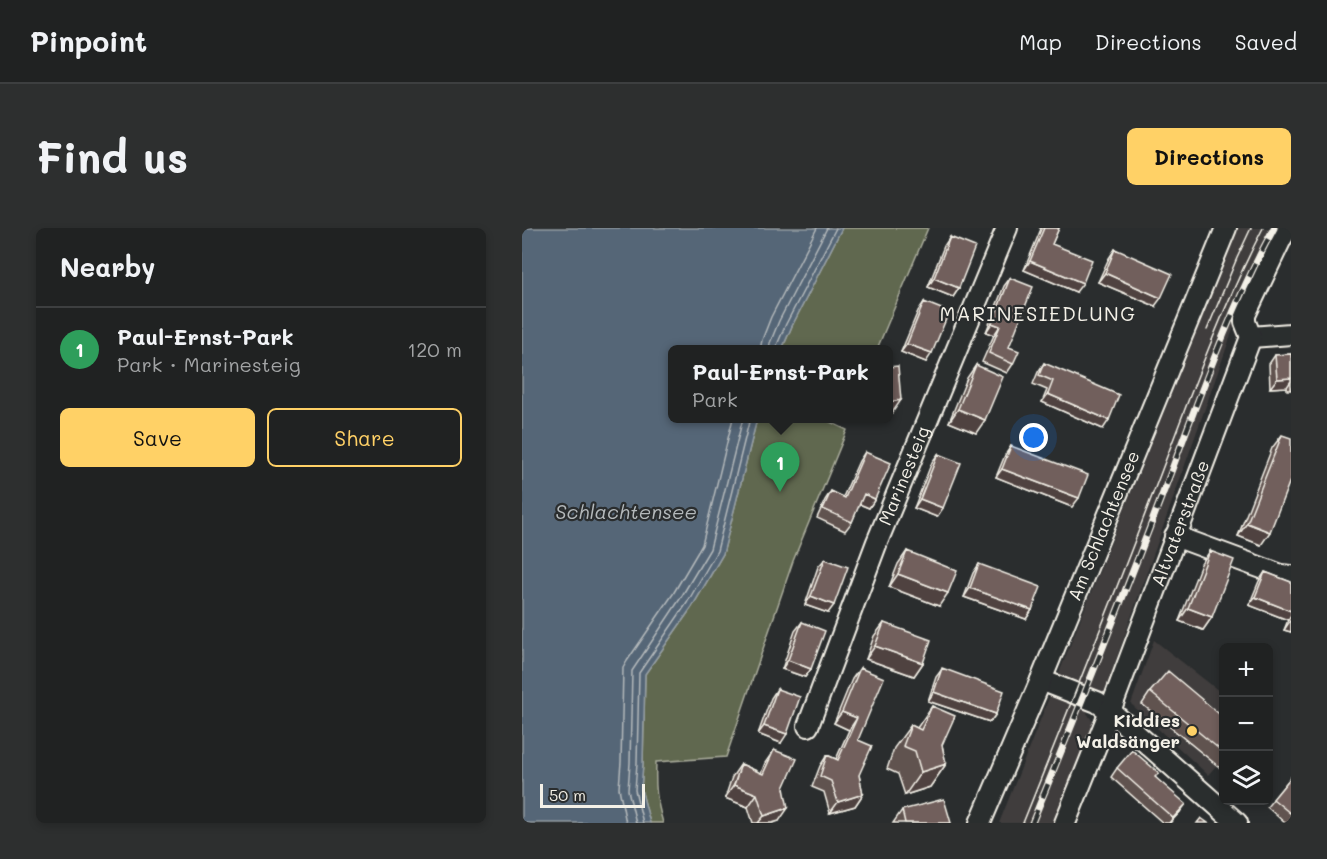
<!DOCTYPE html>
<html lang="en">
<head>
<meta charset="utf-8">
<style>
  :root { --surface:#202222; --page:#2d2f2f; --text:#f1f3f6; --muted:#a2a4a5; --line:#3d3f40; --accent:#ffd166 }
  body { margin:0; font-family:Mali,sans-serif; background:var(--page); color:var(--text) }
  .controls { position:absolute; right:18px; bottom:18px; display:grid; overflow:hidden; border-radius:9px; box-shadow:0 3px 9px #0003 }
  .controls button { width:54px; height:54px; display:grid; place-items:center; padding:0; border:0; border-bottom:2px solid var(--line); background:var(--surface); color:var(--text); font:30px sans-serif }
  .scale { position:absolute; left:18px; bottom:15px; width:105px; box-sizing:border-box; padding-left:6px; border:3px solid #f4f1e8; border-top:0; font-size:16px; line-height:21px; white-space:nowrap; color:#f4f1e8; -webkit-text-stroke:4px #2a2d2e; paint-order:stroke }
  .you { position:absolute; left:512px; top:210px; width:21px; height:21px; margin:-15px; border:4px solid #fff; border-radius:50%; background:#1a73e8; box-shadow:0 0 0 9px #1a73e833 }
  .badge { display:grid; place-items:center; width:39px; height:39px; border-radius:50%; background:var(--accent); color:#fff; font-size:20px; font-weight:700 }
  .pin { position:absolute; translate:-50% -50px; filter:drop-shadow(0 2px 3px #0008) }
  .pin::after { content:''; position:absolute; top:32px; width:21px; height:18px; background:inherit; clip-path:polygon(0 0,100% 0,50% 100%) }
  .popup { position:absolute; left:146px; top:117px; width:225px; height:78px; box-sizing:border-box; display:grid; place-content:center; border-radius:9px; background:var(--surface); filter:drop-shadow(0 2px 4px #0005); font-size:20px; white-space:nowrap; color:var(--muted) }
  .popup b { font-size:22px; color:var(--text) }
  .popup::after { content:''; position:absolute; left:50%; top:100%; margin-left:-12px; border:12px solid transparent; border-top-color:var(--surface) }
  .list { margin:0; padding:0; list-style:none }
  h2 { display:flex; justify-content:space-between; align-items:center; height:78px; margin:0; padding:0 24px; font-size:26px }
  h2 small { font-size:20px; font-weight:400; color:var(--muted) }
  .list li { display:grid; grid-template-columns:39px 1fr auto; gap:18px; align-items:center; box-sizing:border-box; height:84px; padding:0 24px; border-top:2px solid var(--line) }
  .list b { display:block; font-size:22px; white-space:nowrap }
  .list p { margin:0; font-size:20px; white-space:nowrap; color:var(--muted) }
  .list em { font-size:20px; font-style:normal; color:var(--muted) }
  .actions { display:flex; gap:12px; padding:18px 24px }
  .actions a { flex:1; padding:14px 0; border:2px solid var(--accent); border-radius:9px; text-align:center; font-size:21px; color:var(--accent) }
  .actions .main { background:var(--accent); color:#111 }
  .icon { flex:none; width:33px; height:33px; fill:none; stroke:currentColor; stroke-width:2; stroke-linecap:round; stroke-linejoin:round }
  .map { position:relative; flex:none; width:769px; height:595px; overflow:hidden; border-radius:9px }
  header { display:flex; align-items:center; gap:36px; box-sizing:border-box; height:84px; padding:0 30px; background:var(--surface); border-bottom:2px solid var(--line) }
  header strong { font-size:28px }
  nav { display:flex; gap:33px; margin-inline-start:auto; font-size:21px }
  .intro { display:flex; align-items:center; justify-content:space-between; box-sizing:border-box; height:144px; padding:0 36px }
  h1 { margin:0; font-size:42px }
  .button { padding:15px 27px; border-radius:9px; background:var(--accent); color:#111; font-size:21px; font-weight:700 }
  main { display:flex; gap:36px; padding:0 36px }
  aside { flex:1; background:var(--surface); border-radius:9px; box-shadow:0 3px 9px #0003 }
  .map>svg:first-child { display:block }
</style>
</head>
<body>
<header>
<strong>Pinpoint</strong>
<nav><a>Map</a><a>Directions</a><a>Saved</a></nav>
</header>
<div class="intro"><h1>Find us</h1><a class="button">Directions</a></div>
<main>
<aside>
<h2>Nearby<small></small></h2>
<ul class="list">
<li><span class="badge" style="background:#2e9e5b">1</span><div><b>Paul-Ernst-Park</b><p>Park · Marinesteig</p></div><em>120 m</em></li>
</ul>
<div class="actions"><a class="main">Save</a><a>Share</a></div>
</aside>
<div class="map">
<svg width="769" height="595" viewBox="0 0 769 595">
  <rect width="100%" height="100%" fill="#2a2d2e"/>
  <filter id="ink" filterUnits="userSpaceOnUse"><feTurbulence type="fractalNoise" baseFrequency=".0167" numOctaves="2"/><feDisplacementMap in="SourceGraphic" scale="12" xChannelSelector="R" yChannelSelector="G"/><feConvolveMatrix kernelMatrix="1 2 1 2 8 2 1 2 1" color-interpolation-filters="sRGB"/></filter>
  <g filter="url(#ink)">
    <path fill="#3f3c3c" d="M716 0H759L714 93 582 466H573L565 485 571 494 531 595H477L596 297Z
      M632 412 701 466V530L686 547 609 476Z"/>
    <path fill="#60684f" stroke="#aaac9c" stroke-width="1.5" d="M320 0H406L355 121 260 122 270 98Z
      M235 191H302L325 202 271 333 204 529 134 534C133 560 134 570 141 595H128L119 561 121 536 123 446 170 379 201 326Z"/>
    <path fill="#567" stroke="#959ea4" stroke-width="1.5" d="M0 0H320L270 98 260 121 150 122V190L235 191 201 326 170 379 123 446 121 536 119 561 128 595H0Z"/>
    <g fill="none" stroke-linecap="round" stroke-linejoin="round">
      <path stroke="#b4b9bb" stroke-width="1.5" d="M238 122 240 112 249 89 295 0
        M247 122 248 115 257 93 305 0
        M255 122V117L264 96 314 0
        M104 595 97 560 99 534 101 440 105 433 151 366 180 317 211 190
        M114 595 106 562 108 535 110 443 158 371 188 321 221 190
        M121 595 113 562 115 535 117 445 165 375 195 323 228 190"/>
      <defs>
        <g id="minor">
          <path d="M729 109 769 106"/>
          <path d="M653 308 759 347 769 348"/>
          <path d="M519 452 575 474 588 483 715 595"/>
          <path id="s1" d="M286 498 355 314 485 0"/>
          <path id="s2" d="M458 595 519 452 704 0"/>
          <path id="s3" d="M543 595 588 483 729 109 723 94V87L759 11 766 0"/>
        </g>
      </defs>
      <use href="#minor" stroke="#f4f1e8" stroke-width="24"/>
      <use href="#minor" stroke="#2a2d2e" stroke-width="20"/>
      <path stroke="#f4f1e8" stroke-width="1.5" d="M685 102 715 30 729 0
        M501 595C544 488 587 381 628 273 663 182 696 87 741 0"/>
      <defs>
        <path id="rail" d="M510 595C555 485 599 375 641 265 675 176 706 84 752 0"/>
      </defs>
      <use href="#rail" stroke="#f4f1e8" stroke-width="7"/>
      <use href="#rail" stroke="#2a2d2e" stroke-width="4.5" stroke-dasharray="14" stroke-linecap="butt"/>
    </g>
    <path fill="#61524f" stroke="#f4f1e8" stroke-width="1.5" d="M518 0H537L530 16 554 64 502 42 519 1Z
      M428 9 437 60 431 69 406 59 422 18Z
      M593 21 633 78 576 54 587 30Z
      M488 50 487 119 491 136 485 145 460 134 472 107 464 104 482 58Z
      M402 74 404 134 379 124 396 83Z
      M769 126V162H765V159L748 160 747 136 753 127Z
      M522 135 581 201 520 174 525 162 511 156 516 144Z
      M454 137V205L427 194 445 150Z
      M760 207 739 317 716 308 750 220Z
      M489 218 550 279 474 249 483 227Z
      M343 224 353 271 347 280 337 276 330 294 323 303 295 290 303 272 309 263 321 269 337 233Z
      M416 226 415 289 392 280 410 234Z
      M385 323 417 378 367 359 376 336Z
      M688 323 690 389 681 402 657 393 679 336Z
      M303 331 306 385 283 377 296 339Z
      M457 336 510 382 504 391 442 369 451 345Z
      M743 344 769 354V404L762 402 766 392 727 377 737 353Z
      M280 394 289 441 283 449 260 441 273 403Z
      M362 395 401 435 392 448 344 431 352 408Z
      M338 440 336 512 337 547 341 566 333 578 308 585 302 564 290 559 298 538 305 527 314 531 327 502 312 495 330 451Z
      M420 441 474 486 468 494 406 473 414 449Z
      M255 461 259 515 236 506 249 470Z
      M628 464 702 490V543L620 476Z
      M410 478 420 517 424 536 408 559 383 567 376 546 365 541 372 520 389 497 395 500Z
      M252 522 262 560 257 593 250 595H231L226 579 203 570 210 549 219 536 239 545 243 535Z
      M595 540 633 549 658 584 648 595H641L589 549Z
      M769 549V595H763L745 579Z
      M380 582 429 595H371Z"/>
    <path fill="#4f4240" stroke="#f4f1e8" stroke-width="1.5" d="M508 33 561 55 554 64 502 42Z
      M583 45 639 70 633 78 576 54Z
      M412 50 437 60 431 69 406 59Z
      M470 95 478 98 472 107 464 104Z
      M385 116 410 125 404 134 379 124Z
      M769 150V153L765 159 748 160 755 151Z
      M526 166 587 192 581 201 520 174Z
      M379 172 370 185 366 186V174Z
      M436 181 463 192 454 205 427 194Z
      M480 241 557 270 550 279 474 249Z
      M342 266 353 271 347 280 335 275Z
      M398 271 421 280 415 289 392 280Z
      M725 295 748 304 739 317 716 308Z
      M376 346 426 365 417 378 367 359Z
      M448 360 510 382 504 391 442 369Z
      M289 368 312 377 306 385 283 377Z
      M733 369 769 383V387L766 392 727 377Z
      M666 380 690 389 681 402 657 393Z
      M768 393H769V404L762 402Z
      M353 418 401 435 392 448 344 431Z
      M266 432 289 441 283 449 260 441Z
      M412 464 474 486 468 494 406 473Z
      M320 484 335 490 327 502 312 495Z
      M242 498 265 506 259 515 236 506Z
      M424 536 408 559 383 567 399 544Z
      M212 557 235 566 226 579 203 570Z
      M341 566 333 578 308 585 316 574Z
      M664 576 658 584 647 595 651 590Z
      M266 580 257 593 250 595H236L242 588Z"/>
    <path fill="#715f5c" stroke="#f4f1e8" stroke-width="1.5" d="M522 0H537L530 16 570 32 561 55 508 33Z
      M428 9 453 19 437 60 412 50Z
      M593 21 650 46 639 70 583 45Z
      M488 50 511 59 487 119 497 123 491 136 467 125 478 98 470 95Z
      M402 74 427 84 410 125 385 116Z
      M769 126V150L755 151 753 127Z
      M522 135 597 167 587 192 526 166 531 153 517 147Z
      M454 137 481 149 463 192 436 181Z
      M376 138 379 172 366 174V139Z
      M760 207 769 210V250L748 304 725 295Z
      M489 218 566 247 557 270 480 241Z
      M343 224 369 235 353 271 342 266 330 294 301 281 309 263 323 270Z
      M416 226 439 235 421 280 398 271Z
      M385 323 435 343 426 365 376 346Z
      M688 323 712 332 690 389 666 380Z
      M303 331 326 339 312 377 289 368Z
      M457 336 519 359 510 382 448 360Z
      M743 344 769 354V383L733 369Z
      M280 394 303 403 289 441 266 432Z
      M362 395 409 412 401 435 353 418Z
      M338 440 362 450 336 512 350 518 337 547 341 566 316 574 309 553 298 548 305 527 316 532 335 490 320 484Z
      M420 440 482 463 474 486 412 464Z
      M646 443 702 490V525L628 464Z
      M255 461 278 469 265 506 242 498Z
      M410 478 433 488 420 517 424 536 399 544 393 523 381 518 389 497 399 502Z
      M252 522 275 531 262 560 266 580 242 588 235 566 212 557 219 536 241 546Z
      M610 522 637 545 633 549 664 576 651 590 595 540Z
      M769 549V586L751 571Z
      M422 571 429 595H383L380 582Z
      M679 590 686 595H675Z"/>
  </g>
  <circle fill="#ffd166" stroke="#2a2d2e" stroke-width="2" cx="670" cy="503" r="6"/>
  <g text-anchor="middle" stroke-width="4.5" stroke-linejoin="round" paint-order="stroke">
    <g font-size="18" fill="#f4f1e8" stroke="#2a2d2e">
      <text dy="6" stroke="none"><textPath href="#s1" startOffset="268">Marinesteig</textPath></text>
      <text dy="6" stroke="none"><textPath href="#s3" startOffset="321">Altvaterstraße</textPath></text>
      <text dy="6" stroke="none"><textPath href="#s2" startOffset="322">Am Schlachtensee</textPath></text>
    </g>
    <g font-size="18" font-weight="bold" fill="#f4f1e8" stroke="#2a2d2e" text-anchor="end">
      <text x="658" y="499">Kiddies<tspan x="658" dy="21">Waldsänger</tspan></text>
    </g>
    <g font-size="20" letter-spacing="1.5" fill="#f4f1e8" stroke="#2a2d2e">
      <text x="516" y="93">MARINESIEDLUNG</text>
    </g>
    <g font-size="20" font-style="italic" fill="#b4b9bb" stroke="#2a2d2e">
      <text x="104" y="291">Schlachtensee</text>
    </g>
  </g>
</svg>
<div class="controls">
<button>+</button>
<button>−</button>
<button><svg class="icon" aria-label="layers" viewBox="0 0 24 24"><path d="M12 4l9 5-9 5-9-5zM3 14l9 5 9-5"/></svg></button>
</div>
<div class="scale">50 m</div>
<div class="you"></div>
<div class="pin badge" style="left:258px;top:264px;background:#2e9e5b">1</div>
<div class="popup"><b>Paul-Ernst-Park</b>Park</div>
</div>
</main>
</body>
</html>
